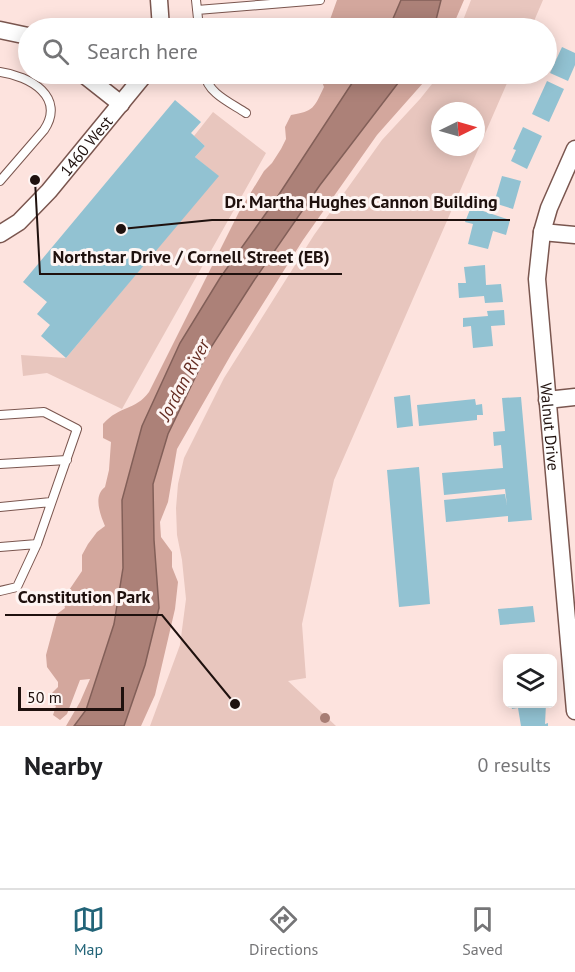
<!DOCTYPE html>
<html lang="en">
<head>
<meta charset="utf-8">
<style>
  :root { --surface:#fff; --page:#f2f2f2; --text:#202124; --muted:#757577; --line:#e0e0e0; --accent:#226478 }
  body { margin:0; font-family:"PT Sans",sans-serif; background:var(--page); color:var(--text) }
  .controls { position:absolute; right:18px; bottom:18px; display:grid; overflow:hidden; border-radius:9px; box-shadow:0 3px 15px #0003 }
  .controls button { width:54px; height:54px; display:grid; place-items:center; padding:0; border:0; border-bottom:2px solid var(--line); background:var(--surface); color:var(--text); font:30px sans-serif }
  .compass { position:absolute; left:431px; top:102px; width:54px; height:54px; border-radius:50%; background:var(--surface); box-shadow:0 3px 15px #0003; rotate:85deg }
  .scale { position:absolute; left:18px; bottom:15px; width:106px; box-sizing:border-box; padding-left:6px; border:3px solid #1f110e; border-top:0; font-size:16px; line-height:21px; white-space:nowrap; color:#1f110e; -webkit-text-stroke:4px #fef5f3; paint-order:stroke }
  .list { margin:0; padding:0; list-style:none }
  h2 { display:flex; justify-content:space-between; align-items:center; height:78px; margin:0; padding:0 24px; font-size:26px }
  h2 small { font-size:20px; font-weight:400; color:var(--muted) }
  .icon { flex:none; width:33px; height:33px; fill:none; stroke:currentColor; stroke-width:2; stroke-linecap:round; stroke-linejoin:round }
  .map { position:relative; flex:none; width:575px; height:726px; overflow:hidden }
  .search { position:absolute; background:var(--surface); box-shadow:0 3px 15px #0003; left:18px; right:18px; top:18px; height:66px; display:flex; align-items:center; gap:15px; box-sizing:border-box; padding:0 21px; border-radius:33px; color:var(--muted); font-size:22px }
  .sheet { height:162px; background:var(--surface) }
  nav { display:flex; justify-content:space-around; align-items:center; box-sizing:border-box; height:84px; border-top:2px solid var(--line); background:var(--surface); font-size:16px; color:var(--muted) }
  nav a { display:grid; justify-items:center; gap:3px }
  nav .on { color:var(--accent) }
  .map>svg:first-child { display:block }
</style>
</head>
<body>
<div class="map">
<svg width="575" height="726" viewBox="0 0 575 726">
  <rect width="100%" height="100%" fill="#fde3de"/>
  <path fill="#e8c6be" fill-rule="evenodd" d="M471 0H543L531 28H460Z
    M440 74H511L334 480 302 624 306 678 288 681 336 726H150L180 645 186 599 182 560 177 535 176 508 178 484 184 458 224 378 314 235 382 140 420 99ZM440 111H476V147H440Z
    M213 112 266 153 122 409 47 373 23 376 21 355 66 358 218 176 195 157 205 146 194 136Z"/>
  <path fill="#d3a79d" d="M337 0H401L389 28H327Z
    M441 0H464L452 28H434Z
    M319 74H358L274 202 220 278 180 343 142 426 122 500 123 568 114 624 86 710 74 726H66L80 702 90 679 80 680 67 714 60 720 53 715 56 706 52 704 50 695 58 687V682L47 667 46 655 57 614 65 608 63 599 82 571V555L88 544 97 532 105 526C100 514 93 496 105 487L109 470 111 442 103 438V424C120 405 135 411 149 392L239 212 264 171 272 163 281 149 286 139 285 127 291 115C314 111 314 108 324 87Z
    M405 74H431L377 135 303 240 232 353 177 449 168 502 160 522 161 537 172 552V567L178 582 175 609 155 695 141 726H124L145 665 154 540 153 484 168 434 206 355 253 282 320 185Z"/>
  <path fill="#ac8178" stroke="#825f58" stroke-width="1.5" d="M401 0H441L434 28H389Z
    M358 74H405L320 185 253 282 206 355 168 434 153 484 154 540 159 608 145 665 124 726H74L86 710 114 624 123 568 122 500 142 426 180 343 220 278 274 202Z"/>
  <path fill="#92c2d2" d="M562 47 575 53V65L568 81 550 73Z
    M547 81 564 89 549 122 532 114Z
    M175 100 201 122 191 133 205 146 195 157 219 176 66 358 41 336 50 325 37 314 47 302 23 282Z
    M523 127 542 136 527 169 511 161 516 150 513 149Z
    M502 176 521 181 513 209 494 203Z
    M471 207 510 220 506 235 493 231 488 249 468 244 473 224 465 222Z
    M485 265 486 285 501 284 503 302 485 303 484 296 459 298 458 283H466L464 267Z
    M504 310 505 325 491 326 493 346 473 348 471 326 463 327V318L488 316 487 311Z
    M410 395 413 426 397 428 394 397Z
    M521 397 532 520 508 522V516L446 522 444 500 505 494 507 505 505 489 444 495 442 473 503 468 501 445 494 446 493 432 505 431 502 398Z
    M475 399 476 405 482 404 483 415H477V420L419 426 417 405Z
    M419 467 430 604 399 607 387 470Z
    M533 606 535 622 500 625 498 609Z
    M511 704H546L545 724 548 723V726H521L518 708 512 709Z"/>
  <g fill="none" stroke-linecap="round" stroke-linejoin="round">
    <defs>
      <path id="lane" d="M196 0 199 28
        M197 10 320 0
        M0 72C30 76 66 97 44 130L0 181
        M205 74C207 93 231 103 246 113
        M0 415 44 412 77 429 37 544 17 587 0 591
        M0 464 67 460
        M0 507 51 502
        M0 547 37 544"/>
      <g id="street">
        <path d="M159 0 161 28"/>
        <path d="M0 30 28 36"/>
        <path d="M83 74 121 104"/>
        <path id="s1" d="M575 149 549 208 542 232 537 279 575 711"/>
        <path d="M542 232 575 235"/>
        <path id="s2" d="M0 234 19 222 49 191 145 74"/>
        <path d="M547 400 575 397"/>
      </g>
    </defs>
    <use href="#lane" stroke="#7a564f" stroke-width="10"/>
    <use href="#street" stroke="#7a564f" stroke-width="19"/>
    <use href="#lane" stroke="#fff" stroke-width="8"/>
    <use href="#street" stroke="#fff" stroke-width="16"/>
  </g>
  <circle fill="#a77d74" cx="325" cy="718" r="5"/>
  <g text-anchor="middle" stroke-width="6" stroke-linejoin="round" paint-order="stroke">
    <g font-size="16" fill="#1f110e" stroke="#fef5f3">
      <text dy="6" stroke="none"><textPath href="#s2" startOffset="124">1460 West</textPath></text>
      <text dy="6" stroke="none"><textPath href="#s1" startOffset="285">Walnut Drive</textPath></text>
    </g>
    <g font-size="18" font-style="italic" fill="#642b21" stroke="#fef5f3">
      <text transform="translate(184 380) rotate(-62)" y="6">Jordan River</text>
    </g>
  </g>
  <path fill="none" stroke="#1f110e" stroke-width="2" d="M121 229L212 220H510M35 180L40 274H342M235 704L162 615H5"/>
  <g fill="#1f110e" stroke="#fef5f3" stroke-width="2">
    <circle cx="121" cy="229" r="6"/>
    <circle cx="35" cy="180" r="6"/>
    <circle cx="235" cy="704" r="6"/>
  </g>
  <g font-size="18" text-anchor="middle" font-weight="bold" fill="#1f110e" stroke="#fef5f3" stroke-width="6" stroke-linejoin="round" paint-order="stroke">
    <text x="361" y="208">Dr. Martha Hughes Cannon Building</text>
    <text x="191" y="263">Northstar Drive / Cornell Street (EB)</text>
    <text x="84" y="603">Constitution Park</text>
  </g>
</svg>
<div class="controls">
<button><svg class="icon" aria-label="layers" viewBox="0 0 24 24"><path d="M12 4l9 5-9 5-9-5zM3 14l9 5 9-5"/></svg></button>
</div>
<svg class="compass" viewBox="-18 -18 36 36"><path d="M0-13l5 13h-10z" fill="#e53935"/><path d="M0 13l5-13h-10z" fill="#757577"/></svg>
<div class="scale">50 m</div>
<div class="search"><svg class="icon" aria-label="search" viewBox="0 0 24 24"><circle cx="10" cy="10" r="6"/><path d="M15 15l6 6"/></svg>Search here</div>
</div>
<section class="sheet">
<h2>Nearby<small>0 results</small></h2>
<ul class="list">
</ul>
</section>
<nav>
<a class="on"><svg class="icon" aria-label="map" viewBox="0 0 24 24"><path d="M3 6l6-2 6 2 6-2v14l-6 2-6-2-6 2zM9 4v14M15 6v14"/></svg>Map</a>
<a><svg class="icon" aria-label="directions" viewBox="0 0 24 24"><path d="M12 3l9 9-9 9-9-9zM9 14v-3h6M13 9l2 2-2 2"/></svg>Directions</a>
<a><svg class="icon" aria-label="saved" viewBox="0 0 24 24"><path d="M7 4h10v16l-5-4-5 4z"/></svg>Saved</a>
</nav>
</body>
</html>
